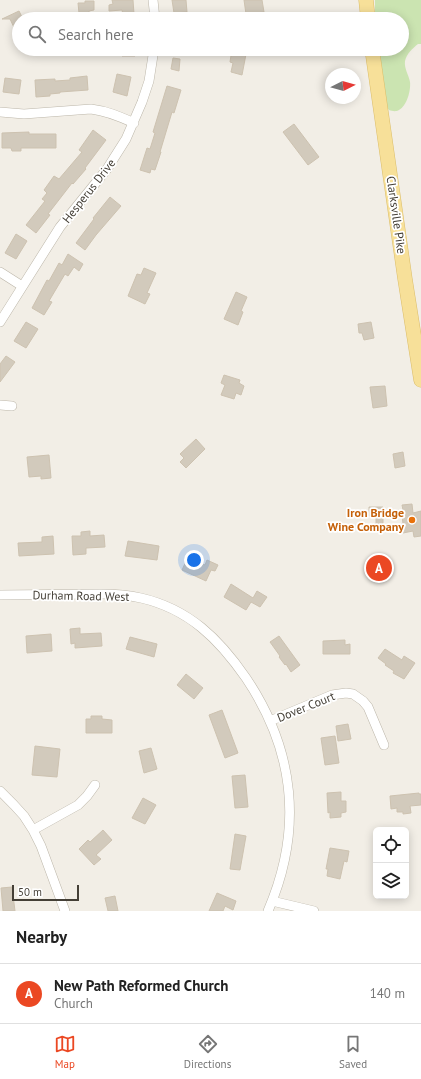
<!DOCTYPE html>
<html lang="en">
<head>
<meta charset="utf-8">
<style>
  :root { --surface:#fff; --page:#f6f6f6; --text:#222; --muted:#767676; --line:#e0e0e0; --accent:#eb4823 }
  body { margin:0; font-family:"PT Sans",sans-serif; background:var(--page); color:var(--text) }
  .controls { position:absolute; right:12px; bottom:12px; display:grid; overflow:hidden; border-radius:6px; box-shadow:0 2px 10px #0003 }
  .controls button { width:36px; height:36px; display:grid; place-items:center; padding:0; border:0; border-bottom:1px solid var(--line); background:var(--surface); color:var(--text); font:20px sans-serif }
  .compass { position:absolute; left:325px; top:68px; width:36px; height:36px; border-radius:50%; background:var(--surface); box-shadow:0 2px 10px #0003; rotate:84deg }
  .scale { position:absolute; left:12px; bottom:10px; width:67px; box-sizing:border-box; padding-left:4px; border:2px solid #443f36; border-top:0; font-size:11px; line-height:14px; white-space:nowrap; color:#443f36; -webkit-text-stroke:3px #fff; paint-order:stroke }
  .you { position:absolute; left:194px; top:560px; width:14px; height:14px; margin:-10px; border:3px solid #fff; border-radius:50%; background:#1a73e8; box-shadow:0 0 0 6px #1a73e833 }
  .badge { display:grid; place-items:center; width:26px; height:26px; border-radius:50%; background:var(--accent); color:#fff; font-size:13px; font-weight:700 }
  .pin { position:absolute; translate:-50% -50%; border:2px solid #fff; box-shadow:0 1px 4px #0006 }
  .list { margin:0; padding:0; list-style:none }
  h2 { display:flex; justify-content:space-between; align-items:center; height:52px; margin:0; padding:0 16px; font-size:17px }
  h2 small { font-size:13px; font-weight:400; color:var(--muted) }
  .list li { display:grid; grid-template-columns:26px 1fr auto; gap:12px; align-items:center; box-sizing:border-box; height:60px; padding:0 16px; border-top:1px solid var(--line) }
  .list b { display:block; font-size:15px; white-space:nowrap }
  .list p { margin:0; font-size:13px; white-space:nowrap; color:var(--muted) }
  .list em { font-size:13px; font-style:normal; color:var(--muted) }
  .icon { flex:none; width:22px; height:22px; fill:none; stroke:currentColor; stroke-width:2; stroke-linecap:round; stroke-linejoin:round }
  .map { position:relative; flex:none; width:421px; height:911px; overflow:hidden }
  .search { position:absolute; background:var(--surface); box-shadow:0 2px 10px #0003; left:12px; right:12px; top:12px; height:44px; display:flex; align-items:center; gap:10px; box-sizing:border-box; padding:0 14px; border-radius:22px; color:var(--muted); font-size:15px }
  .sheet { height:112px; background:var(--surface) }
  nav { display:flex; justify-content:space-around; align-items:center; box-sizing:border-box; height:56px; border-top:1px solid var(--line); background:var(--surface); font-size:11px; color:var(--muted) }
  nav a { display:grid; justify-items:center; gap:2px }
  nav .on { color:var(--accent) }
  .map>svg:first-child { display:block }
</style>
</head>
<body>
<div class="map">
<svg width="421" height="911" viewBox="0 0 421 911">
  <rect width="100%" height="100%" fill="#f2eee6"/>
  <path fill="#cbe4b1" d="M375 0H421V44H418C412 49 407 53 405 61 404 69 409 75 410 82 411 90 407 106 399 110 396 112 392 111 389 110L387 107 380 59 381 49H402V19H377L375 12Z"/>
  <path fill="#d2cabc" stroke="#cdc2b0" d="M112 0H133L134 14 123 15 122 10 109 11V5L113 4Z
    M172 0H186L187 12 174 13Z
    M244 0H262L264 12 246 14Z
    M85 1H94V10L89 11V13H79L78 3H85Z
    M19 11 23 19H19V38L10 19H2Z
    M122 49H135V56H122Z
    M232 49H247L242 75 231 72 233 63 230 62Z
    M173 58 180 59 179 71 171 69Z
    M117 74 131 77 127 96 113 92Z
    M87 76 88 90 60 92V93L50 94V96L36 97 35 80 55 79V81L70 80V78Z
    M5 78 21 80 19 94 3 92Z
    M167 86 181 90 174 113 172 112 160 152H161L155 170 151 169 150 173 140 170 147 148 150 149 155 133 153 132Z
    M294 124 319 157 308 165 283 132Z
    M93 130 106 140 85 168 86 169 73 184 72 183 48 214 50 215 36 233 26 225 45 201 42 199 47 193 44 190 54 176 59 179 82 152 79 150Z
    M29 132V134H56V148H21V151H12L11 148H2V133Z
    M110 197 121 206 96 235 85 250 76 243 94 219 93 218Z
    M16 234 27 241 16 259 5 253Z
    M68 254 83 264 79 271 74 267 68 276 65 274 49 301 52 302 44 315 32 308 47 280 49 281 59 263 62 265Z
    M144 268 156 273 147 293 150 294 145 304 128 296 137 274 141 275Z
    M236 292 247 297 241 311 243 312 238 325 224 319Z
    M26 322 38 329 26 348 14 341Z
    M371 322 374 338 364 340 362 333H359L358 324Z
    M6 356 15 362 0 382V364Z
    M224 375 240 380 239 383 244 386 241 395 236 393 234 399 221 395 225 385 221 383Z
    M385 386 387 406 373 408 370 387Z
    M196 439 205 449 186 468 180 462 184 458 180 454Z
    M403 452 405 466 395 468 393 454Z
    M49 455 51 478 41 479V476L29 477 27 457Z
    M412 504 413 513 421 511V536L414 537 413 531 403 533 401 524H403L402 515H404L402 505Z
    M369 507H383V524H376V516H369Z
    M90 531V536L104 535 105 547 86 548V554L73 555 72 536H81V532Z
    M53 536 54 554 19 556 18 543 42 542V537Z
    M128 541 159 546 157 560 125 556Z
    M188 557 205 565 207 560 218 565 215 571 211 570 206 581 182 570Z
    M231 584 253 598 257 591 267 597 260 607 251 602 246 610 224 597Z
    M80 628V634L101 633 102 646 75 648V643L71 644 70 629Z
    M51 634 52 651 27 653 26 636Z
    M279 636 300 665 291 672 286 664 285 665 279 657 280 656 270 642Z
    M130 637 157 644 154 657 126 649Z
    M345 640V645L350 644V654H323V641Z
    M385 649 402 660 404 656 415 663 404 679 393 673 394 671 385 665 386 664 378 658Z
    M186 674 203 688 194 699 177 685Z
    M222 710 238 753 225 758 209 715Z
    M91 716H102V719L112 720V733H86V719H91Z
    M348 724 351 739 338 741 336 726Z
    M335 736 339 763 325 765 321 738Z
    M35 746 60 749 57 777 32 775Z
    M151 748 157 769 144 773 139 751Z
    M245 775 248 807 235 808 232 776Z
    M341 792V801H346V812L341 813V817L330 818V812L328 813 327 793Z
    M419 793V794H421V805L410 806 411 813 403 814V812H397V808L391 809 390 796Z
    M143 798 156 805 145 824 132 818Z
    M103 830 112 840 96 855 101 859 94 865 79 849 88 840 90 842Z
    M235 834 246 836 240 870 230 869Z
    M330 848 349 851 347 862 344 861 340 879 327 876 328 869H326Z
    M12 887 15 911H3L1 888Z
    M217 893 236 901 233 910 225 906 223 911H209Z
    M115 896 118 911H108L105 898Z"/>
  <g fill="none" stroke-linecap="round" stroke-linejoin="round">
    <defs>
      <path id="minor" d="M153 0 155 19
        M0 112 24 114 91 109C107 111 119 116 134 123
        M0 272 22 286
        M0 322 60 227 107 169 126 139 142 102 149 81 154 49
        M0 405 12 406
        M0 595 101 594C114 594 128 595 141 598 189 609 219 639 246 678 295 751 303 830 268 911
        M270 721 332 695 346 693 353 694 363 701 368 707 384 745
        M0 791 14 805 24 816 33 830 41 846 65 911
        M33 830 78 805 87 796 95 785
        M272 901 314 911"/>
      <path id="primary" d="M366 0 368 19
        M372 49 405 279 421 380"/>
    </defs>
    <use href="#minor" stroke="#bcb6a9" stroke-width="10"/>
    <use href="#primary" stroke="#dbbd6a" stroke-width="15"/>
    <use href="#minor" stroke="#fff" stroke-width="9"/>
    <use href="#primary" stroke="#f7e099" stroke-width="14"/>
  </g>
  <circle fill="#e8710a" stroke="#fff" stroke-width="1.5" cx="412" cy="520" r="4"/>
  <g text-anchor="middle" stroke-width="3.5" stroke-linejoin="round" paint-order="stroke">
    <g font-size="12" fill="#443f36" stroke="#fff">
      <text transform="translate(89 191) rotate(-52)" y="4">Hesperus Drive</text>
      <text transform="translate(396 215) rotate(82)" y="4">Clarksville Pike</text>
      <text transform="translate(81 596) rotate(1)" y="4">Durham Road West</text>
      <text transform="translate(306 707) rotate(-22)" y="4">Dover Court</text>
    </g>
    <g font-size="12" font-weight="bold" fill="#c56008" stroke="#fff" text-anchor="end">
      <text x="404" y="517">Iron Bridge<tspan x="404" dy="14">Wine Company</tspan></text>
    </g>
  </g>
</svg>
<div class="controls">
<button><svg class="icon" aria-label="locate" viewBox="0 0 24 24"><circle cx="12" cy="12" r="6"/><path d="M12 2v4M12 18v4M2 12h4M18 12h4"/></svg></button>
<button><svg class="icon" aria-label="layers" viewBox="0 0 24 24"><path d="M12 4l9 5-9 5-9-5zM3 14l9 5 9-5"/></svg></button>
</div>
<svg class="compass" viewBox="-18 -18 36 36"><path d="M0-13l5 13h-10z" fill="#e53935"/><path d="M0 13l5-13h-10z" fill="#767676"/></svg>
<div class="scale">50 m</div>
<div class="you"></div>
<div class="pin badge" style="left:379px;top:568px">A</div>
<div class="search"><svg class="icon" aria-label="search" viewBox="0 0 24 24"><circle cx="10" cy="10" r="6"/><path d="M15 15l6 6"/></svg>Search here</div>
</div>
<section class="sheet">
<h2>Nearby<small></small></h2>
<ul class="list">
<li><span class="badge">A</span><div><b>New Path Reformed Church</b><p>Church</p></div><em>140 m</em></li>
</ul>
</section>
<nav>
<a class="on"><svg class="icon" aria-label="map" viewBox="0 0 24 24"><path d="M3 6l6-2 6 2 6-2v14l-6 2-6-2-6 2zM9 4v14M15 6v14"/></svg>Map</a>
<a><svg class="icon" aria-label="directions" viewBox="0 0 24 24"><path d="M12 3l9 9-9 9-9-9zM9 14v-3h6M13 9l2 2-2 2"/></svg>Directions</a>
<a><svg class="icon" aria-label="saved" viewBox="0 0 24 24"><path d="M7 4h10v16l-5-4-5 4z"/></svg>Saved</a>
</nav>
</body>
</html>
